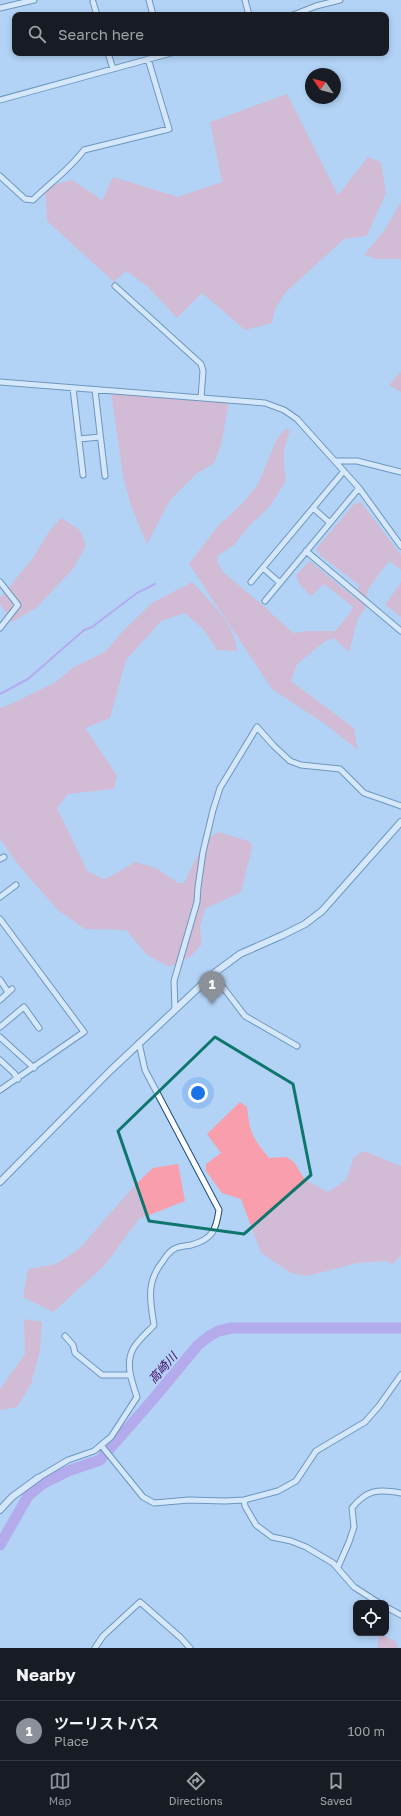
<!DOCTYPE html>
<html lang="en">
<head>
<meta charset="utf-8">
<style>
  :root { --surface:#171b24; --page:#242831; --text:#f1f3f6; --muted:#9ea1a6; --line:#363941; --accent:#8c9099 }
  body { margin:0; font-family:"Golos Text","Noto Sans JP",sans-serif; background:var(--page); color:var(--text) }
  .controls { position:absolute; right:12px; bottom:12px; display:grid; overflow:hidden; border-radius:8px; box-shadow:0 2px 6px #0003 }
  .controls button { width:36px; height:36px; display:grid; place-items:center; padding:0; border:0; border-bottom:1px solid var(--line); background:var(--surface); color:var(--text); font:20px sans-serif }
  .compass { position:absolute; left:305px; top:68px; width:36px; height:36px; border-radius:50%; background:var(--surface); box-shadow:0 2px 6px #0003; rotate:305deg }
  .you { position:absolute; left:198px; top:1093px; width:14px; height:14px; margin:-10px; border:3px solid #fff; border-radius:50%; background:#1a73e8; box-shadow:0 0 0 6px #1a73e833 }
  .badge { display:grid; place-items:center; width:26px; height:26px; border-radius:50%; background:var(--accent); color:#fff; font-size:13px; font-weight:700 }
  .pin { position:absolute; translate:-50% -33px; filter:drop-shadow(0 1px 2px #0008) }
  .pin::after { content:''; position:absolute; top:21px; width:14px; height:12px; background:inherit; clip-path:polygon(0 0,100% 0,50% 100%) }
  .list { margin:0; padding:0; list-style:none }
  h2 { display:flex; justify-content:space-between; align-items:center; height:52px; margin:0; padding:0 16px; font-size:17px }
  h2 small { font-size:13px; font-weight:400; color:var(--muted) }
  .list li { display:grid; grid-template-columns:26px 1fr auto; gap:12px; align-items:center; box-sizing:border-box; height:60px; padding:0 16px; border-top:1px solid var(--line) }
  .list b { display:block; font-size:15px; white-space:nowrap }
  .list p { margin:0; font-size:13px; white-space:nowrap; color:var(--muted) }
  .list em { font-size:13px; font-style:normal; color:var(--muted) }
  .icon { flex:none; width:22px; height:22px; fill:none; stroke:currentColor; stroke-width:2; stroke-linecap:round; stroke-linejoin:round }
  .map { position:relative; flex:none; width:401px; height:1648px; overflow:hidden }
  .search { position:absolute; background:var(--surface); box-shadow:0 2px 6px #0003; left:12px; right:12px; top:12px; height:44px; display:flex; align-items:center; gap:10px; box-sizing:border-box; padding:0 14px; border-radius:8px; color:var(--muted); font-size:15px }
  .sheet { height:112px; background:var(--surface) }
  nav { display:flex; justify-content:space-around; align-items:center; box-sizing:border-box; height:56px; border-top:1px solid var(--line); background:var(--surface); font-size:11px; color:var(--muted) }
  nav a { display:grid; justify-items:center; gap:2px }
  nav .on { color:var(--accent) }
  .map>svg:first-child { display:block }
</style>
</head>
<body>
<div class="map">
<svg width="401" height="1648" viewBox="0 0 401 1648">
  <rect width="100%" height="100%" fill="#b2d3f5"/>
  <path fill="#f89eac" d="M287 94 338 195 368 157 381 162 386 193 367 236 344 239 286 292 275 309 272 323 245 330 202 293 177 318 147 286 126 271 114 282 47 221 45 187 72 180 102 200 113 177 178 197 222 182 210 122Z
    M401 202V261L400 259H377L364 255 384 231Z
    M401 371V392L389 385Z
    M111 392 229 403 221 445 214 463 196 474 170 500 147 544 131 506 123 476Z
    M286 428 290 431C282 451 283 460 286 481L270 506 250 525 234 545 217 556 218 564 224 573 260 603 293 633 310 631H335L348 616 353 607 324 584 311 596 299 584 296 575 310 561 356 599 359 585 321 556 316 549 354 504 361 502 401 555V570L389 561 368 589 365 609 358 618 349 652 334 638 324 642 297 664 291 681 354 728 358 750 325 724 272 689 189 564 218 526 243 503 258 484 277 439Z
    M61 518 80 530 86 546 73 569 36 608 12 622 0 604V598L33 558 50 530Z
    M192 582C210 601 235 624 237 651L217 650 203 629 185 613 161 621 126 660 110 718 85 728 117 776 114 789 68 794 57 808 88 872 104 879 115 874 135 862 156 868 178 883H184L206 839 219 832 251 842 252 848 241 892 205 909 200 927 202 944 190 957 169 967 146 954 126 930 85 929 58 910 20 867 0 839V708L9 705 54 683 74 667 105 652 124 630 152 603Z
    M401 582V617L385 605Z
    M240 1102 247 1107C250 1134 252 1137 269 1158L286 1157 294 1162 305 1180 328 1192 346 1180 354 1157 364 1151 401 1166V1255L393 1264 386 1261 358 1263 307 1276 291 1273 261 1253 241 1199 222 1193 206 1171V1164L221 1153 207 1134Z
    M178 1164 185 1201 139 1219 105 1265 53 1312 23 1297 28 1269 56 1264 79 1249 135 1185 153 1168Z
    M24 1319 42 1322 40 1351 31 1384 17 1407 0 1410V1389L25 1354Z
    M380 1633 396 1642 398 1648H377Z"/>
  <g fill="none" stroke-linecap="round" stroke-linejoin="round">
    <path stroke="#b77ae1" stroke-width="2" d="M0 694 28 679 84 630 92 627 137 593 155 584"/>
    <path stroke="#b77ae1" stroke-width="11" d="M0 1545 28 1496 42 1484 68 1471 100 1460 155 1397 198 1345 208 1337 218 1331 232 1328H401"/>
    <defs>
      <path id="minor" d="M149 0 153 15
        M245 0 249 15
        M93 2 97 15
        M0 8 34 0
        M293 15 316 6 340 0
        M108 53 113 69
        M0 100 171 53
        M0 176 25 199 33 200C50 183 70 169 84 150L169 129 148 59
        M115 286 201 364 203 371 201 398
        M0 382 265 403 284 410 297 419 359 488 401 546
        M73 388 83 475
        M95 390 105 476
        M79 439 100 437
        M335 461H357L401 472
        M313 508 330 523
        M306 551 401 631
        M263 568 280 583
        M0 582 18 605 0 628
        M251 582 344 471
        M265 601 359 488
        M0 859 4 857
        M0 897 16 885
        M0 919 84 1032 0 1090
        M213 974 245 1016 297 1046
        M0 980 8 992
        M0 1000 12 989
        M175 1009 174 981 197 902 198 887 203 852 213 810 220 788 257 727 273 745 290 761 301 765 340 769 364 793 401 806
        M0 1027 24 1007 39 1028
        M0 1037 34 1068
        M0 1060 14 1073 18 1079
        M65 1336 73 1345 75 1353 102 1375H130
        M101 1445 143 1497 154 1503 189 1500 225 1501 244 1500 278 1491 296 1481 316 1451 365 1422 379 1406 401 1375
        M38 1478 68 1460 94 1451 111 1437 137 1397C132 1382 125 1364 133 1349 138 1340 148 1332 154 1325 150 1300 146 1282 163 1261 166 1256 171 1250 176 1248 181 1246 186 1246 191 1245 213 1239 216 1230 219 1210L145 1070 139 1043
        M244 1500 245 1506 256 1525 272 1537 291 1541 306 1547 333 1563 354 1587 379 1603
        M338 1567 349 1542 354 1527 352 1508C367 1489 379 1489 401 1493
        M386 1607 401 1615
        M95 1648 103 1636 140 1602 181 1638 190 1648"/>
      <path id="tertiary" d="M0 1182 110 1071 213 974 240 954 283 935 305 924 322 911 401 822
        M0 1510 12 1497 38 1478"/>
    </defs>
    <use href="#minor" stroke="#174d7e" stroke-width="7"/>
    <use href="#tertiary" stroke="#174d7e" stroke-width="8"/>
    <use href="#minor" stroke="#fff" stroke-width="5"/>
    <use href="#tertiary" stroke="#fff" stroke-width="6"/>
  </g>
  <path d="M0 0H401V1648H0ZM215 1037 293 1084 311 1175 244 1234 149 1221 118 1131Z" fill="#b2d3f5" fill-opacity=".55" fill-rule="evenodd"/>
  <path fill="none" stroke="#0f766e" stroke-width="3" stroke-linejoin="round" d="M215 1037 293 1084 311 1175 244 1234 149 1221 118 1131Z"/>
  <g text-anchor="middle" stroke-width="3.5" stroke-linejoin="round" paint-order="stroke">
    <g font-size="12" font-style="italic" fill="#420062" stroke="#b2d3f5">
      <text transform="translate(163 1368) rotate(-49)" y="4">高崎川</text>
    </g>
  </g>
</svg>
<div class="controls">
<button><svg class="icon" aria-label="locate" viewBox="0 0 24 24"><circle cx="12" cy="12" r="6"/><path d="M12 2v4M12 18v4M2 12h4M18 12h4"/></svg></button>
</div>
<svg class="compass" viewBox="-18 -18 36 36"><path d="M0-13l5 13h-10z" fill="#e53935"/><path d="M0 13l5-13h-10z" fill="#9ea1a6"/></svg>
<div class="you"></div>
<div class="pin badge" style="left:212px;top:1004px">1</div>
<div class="search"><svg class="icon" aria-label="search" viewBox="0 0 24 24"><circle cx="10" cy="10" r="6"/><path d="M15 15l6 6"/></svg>Search here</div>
</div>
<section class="sheet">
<h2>Nearby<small></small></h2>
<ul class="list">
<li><span class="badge">1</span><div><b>ツーリストバス</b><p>Place</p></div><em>100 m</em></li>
</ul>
</section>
<nav>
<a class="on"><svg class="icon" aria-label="map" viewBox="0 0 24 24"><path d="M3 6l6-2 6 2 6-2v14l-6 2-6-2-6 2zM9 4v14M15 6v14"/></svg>Map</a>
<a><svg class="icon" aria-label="directions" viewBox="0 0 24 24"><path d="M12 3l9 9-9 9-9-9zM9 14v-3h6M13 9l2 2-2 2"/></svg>Directions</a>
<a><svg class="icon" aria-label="saved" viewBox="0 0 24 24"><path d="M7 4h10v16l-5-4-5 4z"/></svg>Saved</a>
</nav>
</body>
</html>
